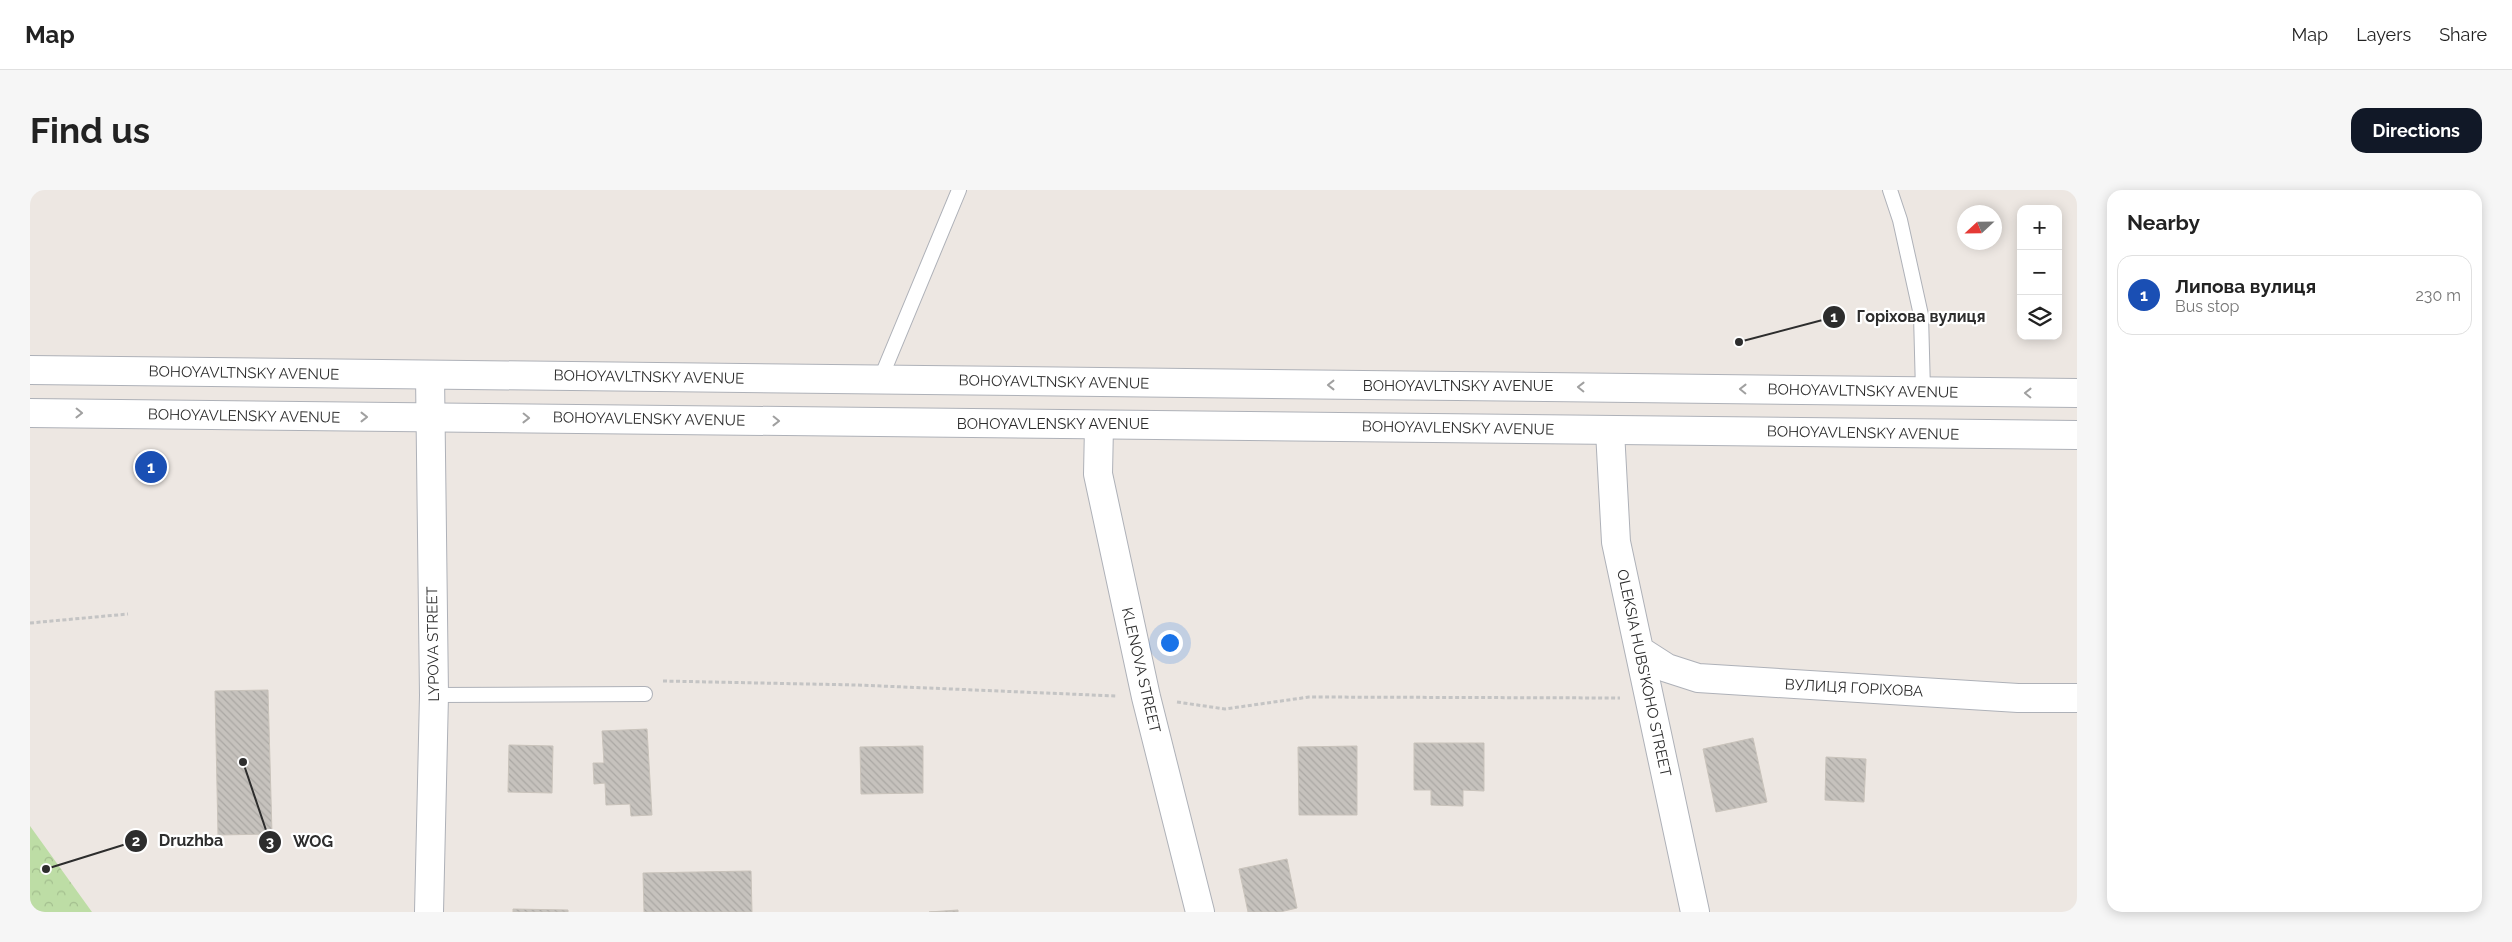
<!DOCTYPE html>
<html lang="en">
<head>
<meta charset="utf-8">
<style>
  :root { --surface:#fff; --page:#f6f6f6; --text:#222; --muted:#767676; --line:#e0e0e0; --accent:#111827 }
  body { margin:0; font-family:Raleway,sans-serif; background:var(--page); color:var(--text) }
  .controls { position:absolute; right:15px; top:15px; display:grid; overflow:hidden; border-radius:10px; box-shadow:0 2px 12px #0003 }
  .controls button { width:45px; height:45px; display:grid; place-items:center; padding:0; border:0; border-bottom:1px solid var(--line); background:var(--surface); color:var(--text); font:25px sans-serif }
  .compass { position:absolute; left:1927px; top:15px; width:45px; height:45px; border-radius:50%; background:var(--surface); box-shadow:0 2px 12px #0003; rotate:248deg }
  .you { position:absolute; left:1139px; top:452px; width:18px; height:18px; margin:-12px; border:4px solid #fff; border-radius:50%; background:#1a73e8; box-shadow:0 0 0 8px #1a73e833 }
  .badge { display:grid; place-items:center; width:32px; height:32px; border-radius:50%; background:var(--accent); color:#fff; font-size:16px; font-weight:700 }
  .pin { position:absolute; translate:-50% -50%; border:2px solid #fff; box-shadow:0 1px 5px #0006 }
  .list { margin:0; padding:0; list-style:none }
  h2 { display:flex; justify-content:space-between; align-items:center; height:65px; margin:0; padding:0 20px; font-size:21px }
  h2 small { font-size:16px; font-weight:400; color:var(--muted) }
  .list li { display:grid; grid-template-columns:32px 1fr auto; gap:15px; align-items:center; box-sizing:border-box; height:80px; margin:0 10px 10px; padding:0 10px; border:1px solid var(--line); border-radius:15px }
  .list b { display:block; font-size:19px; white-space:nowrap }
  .list p { margin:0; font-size:16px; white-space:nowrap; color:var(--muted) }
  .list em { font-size:16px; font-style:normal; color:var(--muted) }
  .icon { flex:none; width:28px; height:28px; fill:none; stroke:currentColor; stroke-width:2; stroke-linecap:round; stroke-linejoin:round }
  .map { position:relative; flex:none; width:2047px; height:722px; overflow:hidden; border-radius:15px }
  header { display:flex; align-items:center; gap:30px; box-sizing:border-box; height:70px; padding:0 25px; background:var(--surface); border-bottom:1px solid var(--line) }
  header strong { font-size:24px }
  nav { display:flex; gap:28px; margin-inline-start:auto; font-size:18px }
  .intro { display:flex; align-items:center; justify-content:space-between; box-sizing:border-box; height:120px; padding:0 30px }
  h1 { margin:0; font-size:35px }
  .button { padding:12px 22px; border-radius:15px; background:var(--accent); color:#fff; font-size:18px; font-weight:700 }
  main { display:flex; gap:30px; padding:0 30px }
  aside { flex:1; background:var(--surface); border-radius:15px; box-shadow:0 2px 12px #0003 }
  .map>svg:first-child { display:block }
</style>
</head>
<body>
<header>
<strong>Map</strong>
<nav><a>Map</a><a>Layers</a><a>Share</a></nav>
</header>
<div class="intro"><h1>Find us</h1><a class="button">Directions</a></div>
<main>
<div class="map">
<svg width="2047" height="722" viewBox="0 0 2047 722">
  <defs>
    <pattern id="forest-crowns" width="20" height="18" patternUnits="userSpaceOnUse" patternTransform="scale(1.25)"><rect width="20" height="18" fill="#bddda5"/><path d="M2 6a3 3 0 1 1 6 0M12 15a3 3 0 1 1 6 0" fill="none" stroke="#a3be8e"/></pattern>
    <pattern id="building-back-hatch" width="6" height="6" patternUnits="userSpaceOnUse" patternTransform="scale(1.25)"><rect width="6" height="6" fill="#c6c2bd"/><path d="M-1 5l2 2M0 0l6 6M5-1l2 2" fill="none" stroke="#aaa7a3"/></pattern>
  </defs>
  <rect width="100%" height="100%" fill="#ede7e2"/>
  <path fill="url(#forest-crowns)" d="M0 636 62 722H0Z"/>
  <path fill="url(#building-back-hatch)" stroke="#c9c3bb" d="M238 500 242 644 188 645 185 501Z
    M617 539 622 625 601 626 600 614 576 615 575 593 564 594 563 573H574L572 541Z
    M1723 548 1737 612 1686 622 1673 559Z
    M1384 553H1454V601L1433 600V616L1401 615V600H1384Z
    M479 555 523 556 522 603 478 602Z
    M893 556V603L831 604 830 557Z
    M1327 556V625H1269L1268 557Z
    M1796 567 1836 569 1834 612 1795 610Z
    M1257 669 1267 718 1250 722H1218L1209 679Z
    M721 681 722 722H614L613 683Z
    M483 719 538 720V722H483Z
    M928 720V722H899Z"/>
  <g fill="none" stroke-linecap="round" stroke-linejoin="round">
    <defs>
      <path id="lane" d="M1860 0 1870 30 1891 125 1893 201
        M850 190 929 0
        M404 505 615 504"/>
      <path id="street" d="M1069 236 1068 284 1116 507 1170 722
        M1580 241 1586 352 1665 722
        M1609 460 1637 478 1668 488 1988 508H2047
        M399 722 404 505 400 185"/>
      <path id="secondary" d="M0 180 2047 203
        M0 223 2047 245"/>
    </defs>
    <use href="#lane" stroke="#aeb1b8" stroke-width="16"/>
    <use href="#street" stroke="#aeb1b8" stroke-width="30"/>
    <use href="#secondary" stroke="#aeb1b8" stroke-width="30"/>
    <path stroke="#c4c4c4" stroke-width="3" stroke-dasharray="4 2.5" stroke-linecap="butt" d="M0 433 98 424
      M633 491 827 495 1086 506
      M1147 512 1195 519 1279 507 1590 508"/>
    <use href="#lane" stroke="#fff" stroke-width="14"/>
    <use href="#street" stroke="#fff" stroke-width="28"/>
    <use href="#secondary" stroke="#fff" stroke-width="28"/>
  </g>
  <defs><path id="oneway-chevron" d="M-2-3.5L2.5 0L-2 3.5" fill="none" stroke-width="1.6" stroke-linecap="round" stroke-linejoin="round" transform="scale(1.25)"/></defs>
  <g stroke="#a0a0a0">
    <use href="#oneway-chevron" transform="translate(1301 195) rotate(-180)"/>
    <use href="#oneway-chevron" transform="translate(1551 197) rotate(-179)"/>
    <use href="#oneway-chevron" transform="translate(1713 199) rotate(-179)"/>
    <use href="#oneway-chevron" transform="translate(1998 203) rotate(-179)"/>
    <use href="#oneway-chevron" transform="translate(49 223) rotate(1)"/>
    <use href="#oneway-chevron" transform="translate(334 227)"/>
    <use href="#oneway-chevron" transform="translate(496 228) rotate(1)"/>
    <use href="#oneway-chevron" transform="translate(746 231) rotate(1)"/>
  </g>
  <g text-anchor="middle" stroke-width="4.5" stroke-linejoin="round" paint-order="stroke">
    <g font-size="15" fill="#2d2d2d" stroke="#fff">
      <text transform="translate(214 183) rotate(1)" y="5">BOHOYAVLTNSKY AVENUE</text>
      <text transform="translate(619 187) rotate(1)" y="5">BOHOYAVLTNSKY AVENUE</text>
      <text transform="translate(1024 192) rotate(1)" y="5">BOHOYAVLTNSKY AVENUE</text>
      <text x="1428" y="201">BOHOYAVLTNSKY AVENUE</text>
      <text transform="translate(1833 201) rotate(1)" y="5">BOHOYAVLTNSKY AVENUE</text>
      <text transform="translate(214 226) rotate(1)" y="5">BOHOYAVLENSKY AVENUE</text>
      <text transform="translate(619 229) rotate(1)" y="5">BOHOYAVLENSKY AVENUE</text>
      <text x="1023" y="239">BOHOYAVLENSKY AVENUE</text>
      <text transform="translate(1428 238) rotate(1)" y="5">BOHOYAVLENSKY AVENUE</text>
      <text transform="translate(1833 243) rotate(1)" y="5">BOHOYAVLENSKY AVENUE</text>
      <text transform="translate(403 454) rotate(-91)" y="5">LYPOVA STREET</text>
      <text transform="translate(1111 480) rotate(77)" y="5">KLENOVA STREET</text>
      <text transform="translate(1614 483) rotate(78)" y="5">OLEKSIA HUBS'KOHO STREET</text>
      <text transform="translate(1824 498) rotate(3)" y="5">ВУЛИЦЯ ГОРІХОВА</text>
    </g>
  </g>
  <path fill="none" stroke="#2d2d2d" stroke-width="2" d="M1709 152L1804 127M16 679L106 651M213 572L240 652"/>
  <g fill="#2d2d2d" stroke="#fff" stroke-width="2">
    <circle cx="1709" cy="152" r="5"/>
    <circle cx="16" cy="679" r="5"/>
    <circle cx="213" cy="572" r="5"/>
    <circle cx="1804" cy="127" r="12"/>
    <circle cx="106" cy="651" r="12"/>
    <circle cx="240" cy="652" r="12"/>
  </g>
  <g font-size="15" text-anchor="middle" font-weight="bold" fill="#fff">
    <text x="1804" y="132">1</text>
    <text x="106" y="656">2</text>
    <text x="240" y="657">3</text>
  </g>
  <g font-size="16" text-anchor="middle" font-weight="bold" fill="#2d2d2d" stroke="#fff" stroke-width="4.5" stroke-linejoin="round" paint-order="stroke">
    <text x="1891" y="132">Горіхова вулиця</text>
    <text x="161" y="656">Druzhba</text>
    <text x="283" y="657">WOG</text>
  </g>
</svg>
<div class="controls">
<button>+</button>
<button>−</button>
<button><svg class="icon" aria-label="layers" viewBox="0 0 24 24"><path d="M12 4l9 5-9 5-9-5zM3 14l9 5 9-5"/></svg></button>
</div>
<svg class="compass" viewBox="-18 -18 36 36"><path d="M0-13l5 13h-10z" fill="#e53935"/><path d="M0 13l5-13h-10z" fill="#767676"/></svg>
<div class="you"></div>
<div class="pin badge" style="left:121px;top:277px;background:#1a4fb4">1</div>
</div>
<aside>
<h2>Nearby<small></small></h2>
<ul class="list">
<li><span class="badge" style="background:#1a4fb4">1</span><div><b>Липова вулиця</b><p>Bus stop</p></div><em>230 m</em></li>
</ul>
</aside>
</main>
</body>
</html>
